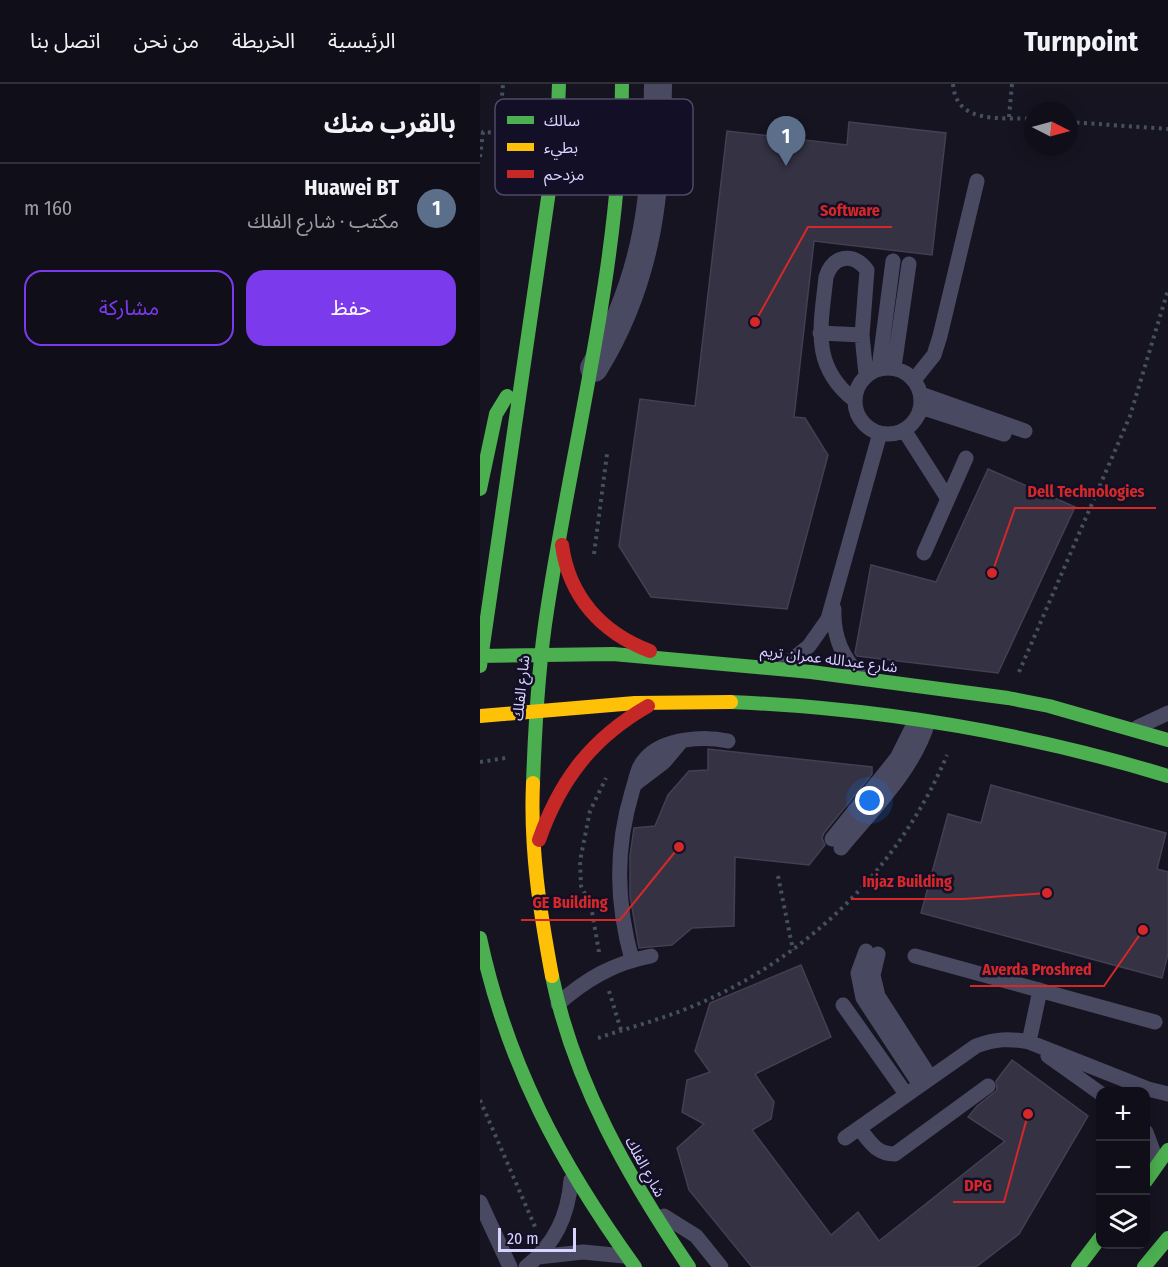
<!DOCTYPE html>
<html lang="ar">
<head>
<meta charset="utf-8">
<style>
  :root { --surface:#100f19; --page:#191822; --text:#f1f3f6; --muted:#9c9ca2; --line:#302f38; --accent:#7c3aed }
  body { margin:0; font-family:"Fira Sans Condensed","Noto Sans Arabic",sans-serif; background:var(--page); color:var(--text); direction:rtl }
  .controls { position:absolute; right:18px; bottom:18px; display:grid; overflow:hidden; border-radius:12px; box-shadow:0 3px 15px #0003 }
  .controls button { width:54px; height:54px; display:grid; place-items:center; padding:0; border:0; border-bottom:2px solid var(--line); background:var(--surface); color:var(--text); font:30px sans-serif }
  .compass { position:absolute; left:544px; top:18px; width:54px; height:54px; border-radius:50%; background:var(--surface); box-shadow:0 3px 15px #0003; rotate:96deg }
  .scale { position:absolute; left:18px; bottom:15px; width:78px; box-sizing:border-box; padding-left:6px; border:3px solid #d9d4ff; border-top:0; font-size:16px; line-height:21px; white-space:nowrap; color:#d9d4ff; -webkit-text-stroke:4px #130f26; paint-order:stroke }
  .you { position:absolute; left:390px; top:717px; width:21px; height:21px; margin:-15px; border:4px solid #fff; border-radius:50%; background:#1a73e8; box-shadow:0 0 0 9px #1a73e833 }
  .badge { display:grid; place-items:center; width:39px; height:39px; border-radius:50%; background:var(--accent); color:#fff; font-size:20px; font-weight:700 }
  .pin { position:absolute; translate:-50% -50px; filter:drop-shadow(0 2px 3px #0008) }
  .pin::after { content:''; position:absolute; top:32px; width:21px; height:18px; background:inherit; clip-path:polygon(0 0,100% 0,50% 100%) }
  .list { margin:0; padding:0; list-style:none }
  h2 { display:flex; justify-content:space-between; align-items:center; height:78px; margin:0; padding:0 24px; font-size:26px }
  h2 small { font-size:20px; font-weight:400; color:var(--muted) }
  .list li { display:grid; grid-template-columns:39px 1fr auto; gap:18px; align-items:center; box-sizing:border-box; height:90px; padding:0 24px; border-top:2px solid var(--line) }
  .list b { display:block; font-size:22px; white-space:nowrap }
  .list p { margin:0; font-size:20px; white-space:nowrap; color:var(--muted) }
  .list em { font-size:20px; font-style:normal; color:var(--muted) }
  .actions { display:flex; gap:12px; padding:18px 24px }
  .actions a { flex:1; padding:14px 0; border:2px solid var(--accent); border-radius:18px; text-align:center; font-size:21px; color:var(--accent) }
  .actions .main { background:var(--accent); color:#fff }
  .icon { flex:none; width:33px; height:33px; fill:none; stroke:currentColor; stroke-width:2; stroke-linecap:round; stroke-linejoin:round }
  .map { position:relative; flex:none; width:688px; height:1183px; overflow:hidden; direction:ltr }
  header { display:flex; align-items:center; gap:36px; box-sizing:border-box; height:84px; padding:0 30px; background:var(--surface); border-bottom:2px solid var(--line) }
  header strong { font-size:28px }
  nav { display:flex; gap:33px; margin-inline-start:auto; font-size:21px }
  main { display:flex }
  aside { flex:1; background:var(--surface) }
  .map>svg:first-child { display:block }
</style>
</head>
<body>
<header>
<strong>Turnpoint</strong>
<nav><a>الرئيسية</a><a>الخريطة</a><a>من نحن</a><a>اتصل بنا</a></nav>
</header>
<main>
<div class="map">
<svg width="688" height="1183" viewBox="0 0 688 1183">
  <rect width="100%" height="100%" fill="#161421"/>
  <path fill="#343243" stroke="#433f54" stroke-width="1.5" d="M369 38 466 49 452 171 334 157 314 333 325 334 348 371 307 525 171 513 139 462 160 315 215 322 247 47 367 61Z
    M508 385 595 423 518 589 377 572 375 569 391 481 456 498Z
    M228 665 392 683V690L344 749 342 754 345 761 329 781 255 773 254 842 212 844 192 861 159 864 150 812V772L154 744 175 742 188 711 209 687 228 686Z
    M511 701 686 749 677 785 688 788V870L682 894 441 829 468 730 501 739Z
    M321 881 351 953 275 990 294 1018 291 1035 272 1046 351 1151 378 1128 399 1157 525 1057 488 1033 497 1022 517 1006 516 997 532 976 608 1032 539 1150 496 1183H272L209 1106 197 1064 224 1040 202 1028 207 996 230 988 215 967 230 919Z"/>
  <g fill="none" stroke-linecap="round" stroke-linejoin="round">
    <path stroke="#44505f" stroke-width="4" stroke-dasharray="3 4.5" stroke-linecap="butt" d="M473 0C476 41 521 33 553 35
      M529 33 532 0
      M589 38 688 45
      M19 49 23 0
      M0 73 3 48 49 51
      M114 470 127 370
      M539 588 650 332 688 206
      M0 678 26 674
      M298 792 313 866
      M119 868 111 822 101 802 100 777 110 727 126 694
      M129 907 141 946
      M118 954C151 943 186 934 218 920 329 872 420 783 467 671
      M0 1016 56 1145"/>
    <path stroke="#4a4962" stroke-width="15" d="M340 249 382 251
      M414 283 429 180
      M375 317a33 33 0 1 1 66 0a33 33 0 1 1-66 0Z
      M399 284 413 177
      M434 296 454 271 460 252 497 97
      M441 310 545 347
      M374 316C330 281 341 242 346 193 353 171 373 168 387 186L382 251 386 291
      M441 323 524 350
      M424 346 468 415
      M444 469 486 374
      M354 525C353 550 361 572 379 590
      M304 582 329 562 348 535 400 349
      M658 643 688 629
      M155 700 184 678 200 659
      M352 755 417 674 436 636
      M361 764C393 725 433 687 448 638
      M386 867 378 889 383 914 440 1001
      M398 870 393 891 398 912 450 993
      M435 872 675 938
      M152 876C136 818 135 765 152 708 156 696 157 683 166 674 184 654 224 652 248 657
      M78 920C106 895 134 879 171 872
      M363 921 426 1010
      M549 958 560 906
      M568 972 620 1009
      M379 1044C390 1058 396 1070 415 1070L508 1002
      M666 1048 673 1067V1079
      M365 1054 496 962C515 955 529 954 549 958L668 1005 688 1010
      M0 1118 30 1183
      M184 1132 216 1152 241 1183
      M58 1173 103 1168 144 1172
      M46 1183C75 1160 88 1132 91 1096"/>
    <path stroke="#4a4962" stroke-width="28" d="M114 284C170 193 177 104 178 0"/>
    <path stroke="#4caf50" stroke-width="14" d="M0 405 16 330 27 312
      M0 572 133 570 331 588 528 614 569 622 688 656
      M0 582 77 52 79 0
      M251 618C398 624 547 649 688 692
      M53 699C55 642 58 584 67 527 94 350 141 180 142 0
      M0 854C27 980 80 1079 155 1183
      M72 892C94 999 149 1094 209 1183
      M666 1097 688 1066
      M598 1183 620 1154
      M664 1183 688 1154"/>
    <path stroke="#ffc107" stroke-width="14" d="M0 632 155 619 251 618
      M53 699C50 765 60 828 72 892"/>
    <path stroke="#c62828" stroke-width="14" d="M82 461C89 513 122 549 170 567
      M59 756C80 696 112 654 168 622"/>
  </g>
  <g text-anchor="middle" stroke-width="5" stroke-linejoin="round" paint-order="stroke">
    <g font-size="15" fill="#d9d4ff" stroke="#130f26">
      <text transform="translate(349 575) rotate(7)" y="5">شارع عبدالله عمران تريم</text>
      <text transform="translate(41 604) rotate(-84)" y="5">شارع الفلك</text>
      <text transform="translate(165 1083) rotate(61)" y="5">شارع الفلك</text>
    </g>
  </g>
  <rect x="15" y="15" width="198" height="96" rx="9" fill="#130f26" stroke="#4e4a67" stroke-width="1.5"/>
  <rect x="27" y="32" width="27" height="8" fill="#4caf50"/>
  <rect x="27" y="59" width="27" height="8" fill="#ffc107"/>
  <rect x="27" y="86" width="27" height="8" fill="#c62828"/>
  <g font-size="16" fill="#d9d4ff">
    <text x="64" y="42">سالك</text>
    <text x="64" y="69">بطيء</text>
    <text x="64" y="96">مزدحم</text>
  </g>
  <path fill="none" stroke="#d62828" stroke-width="2" d="M275 238L328 143H412M512 489L535 424H676M567 809L484 815H371M199 763L140 836H41M663 846L624 902H490M548 1030L524 1118H473"/>
  <g fill="#d62828" stroke="#130f26" stroke-width="2">
    <circle cx="275" cy="238" r="6"/>
    <circle cx="512" cy="489" r="6"/>
    <circle cx="567" cy="809" r="6"/>
    <circle cx="199" cy="763" r="6"/>
    <circle cx="663" cy="846" r="6"/>
    <circle cx="548" cy="1030" r="6"/>
  </g>
  <g font-size="16" text-anchor="middle" font-weight="bold" fill="#d62828" stroke="#130f26" stroke-width="5" stroke-linejoin="round" paint-order="stroke">
    <text x="370" y="132">Software</text>
    <text x="606" y="413">Dell Technologies</text>
    <text x="427" y="803">Injaz Building</text>
    <text x="90" y="824">GE Building</text>
    <text x="557" y="891">Averda Proshred</text>
    <text x="498" y="1107">DPG</text>
  </g>
</svg>
<div class="controls">
<button>+</button>
<button>−</button>
<button><svg class="icon" aria-label="layers" viewBox="0 0 24 24"><path d="M12 4l9 5-9 5-9-5zM3 14l9 5 9-5"/></svg></button>
</div>
<svg class="compass" viewBox="-18 -18 36 36"><path d="M0-13l5 13h-10z" fill="#e53935"/><path d="M0 13l5-13h-10z" fill="#9c9ca2"/></svg>
<div class="scale">20 m</div>
<div class="you"></div>
<div class="pin badge" style="left:306px;top:82px;background:#5c6f8a">1</div>
</div>
<aside>
<h2>بالقرب منك<small></small></h2>
<ul class="list">
<li><span class="badge" style="background:#5c6f8a">1</span><div><b>Huawei BT</b><p>مكتب · شارع الفلك</p></div><em>160 m</em></li>
</ul>
<div class="actions"><a class="main">حفظ</a><a>مشاركة</a></div>
</aside>
</main>
</body>
</html>
